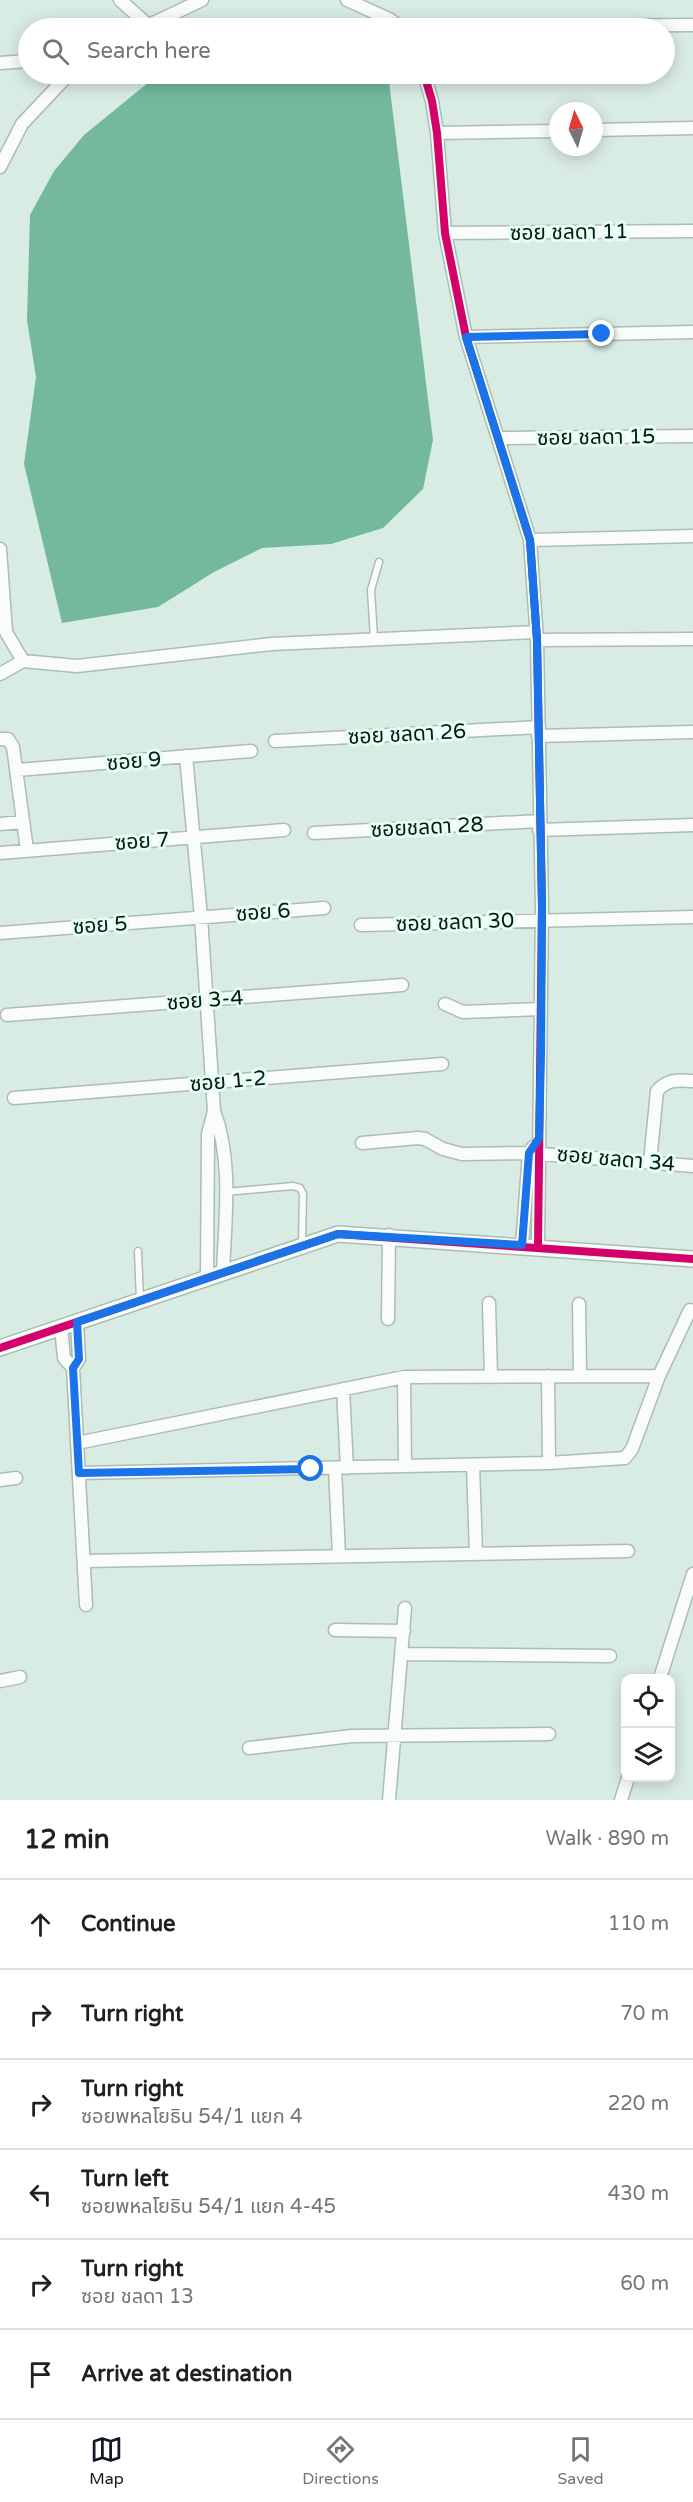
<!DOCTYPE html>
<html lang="en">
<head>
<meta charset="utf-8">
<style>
  :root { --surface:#fff; --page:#f6f6f6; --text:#202124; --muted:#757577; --line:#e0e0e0; --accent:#111827 }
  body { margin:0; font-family:"Varela Round","Noto Sans Thai",sans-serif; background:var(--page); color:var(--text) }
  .controls { position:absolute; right:18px; bottom:18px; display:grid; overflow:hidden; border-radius:12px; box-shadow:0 3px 15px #0003 }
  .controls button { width:54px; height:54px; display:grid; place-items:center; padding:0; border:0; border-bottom:2px solid var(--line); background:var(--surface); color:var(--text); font:30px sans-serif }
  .compass { position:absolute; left:549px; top:102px; width:54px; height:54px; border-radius:50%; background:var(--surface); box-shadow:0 3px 15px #0003; rotate:355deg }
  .stop { position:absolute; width:18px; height:18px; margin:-14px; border:4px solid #1a73e8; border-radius:50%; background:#fff }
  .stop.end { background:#1a73e8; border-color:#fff; box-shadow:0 2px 6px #0008 }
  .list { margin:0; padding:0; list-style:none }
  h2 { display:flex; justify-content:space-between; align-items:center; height:78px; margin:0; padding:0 24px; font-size:26px }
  h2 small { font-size:20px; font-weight:400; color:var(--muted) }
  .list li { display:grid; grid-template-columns:39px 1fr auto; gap:18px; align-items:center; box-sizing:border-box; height:90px; padding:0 24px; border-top:2px solid var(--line) }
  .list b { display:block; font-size:22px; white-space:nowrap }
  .list p { margin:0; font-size:20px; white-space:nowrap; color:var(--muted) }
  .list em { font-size:20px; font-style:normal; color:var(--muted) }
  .icon { flex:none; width:33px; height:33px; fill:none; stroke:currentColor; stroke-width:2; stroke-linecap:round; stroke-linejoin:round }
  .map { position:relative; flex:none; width:693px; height:1800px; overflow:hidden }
  .search { position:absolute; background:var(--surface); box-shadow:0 3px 15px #0003; left:18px; right:18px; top:18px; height:66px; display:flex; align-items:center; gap:15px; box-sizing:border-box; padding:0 21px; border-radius:33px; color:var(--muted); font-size:22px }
  .sheet { height:618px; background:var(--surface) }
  nav { display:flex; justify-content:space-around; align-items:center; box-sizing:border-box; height:84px; border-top:2px solid var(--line); background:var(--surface); font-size:16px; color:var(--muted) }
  nav a { display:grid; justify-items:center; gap:3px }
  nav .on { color:var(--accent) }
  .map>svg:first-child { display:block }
</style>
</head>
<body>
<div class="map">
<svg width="693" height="1800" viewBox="0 0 693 1800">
  <rect width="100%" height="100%" fill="#d9ece3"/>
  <path fill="#74b99e" d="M169 74H382L389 81 433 440 423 489 383 528 331 544 262 548 214 572 158 607 62 623 24 464 36 377 27 320 30 215 54 171 84 135 149 82Z"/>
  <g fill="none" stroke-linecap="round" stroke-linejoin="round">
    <defs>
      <path id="service" d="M374 639 371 590 379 562
        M226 1192 293 1186 300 1188 303 1194 302 1244
        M138 1251 140 1300"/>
      <path id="minor" d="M120 0 149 26
        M347 0 389 19 402 28
        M401 27 693 25
        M143 28 202 0
        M0 63 28 61
        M424 74 432 101 437 133 445 233 466 337 530 540 537 640 542 907 538 1246
        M594 130 693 128
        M437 133 558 131
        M0 167 22 124 69 74
        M445 233 693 231
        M466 337 693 332
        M499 438 693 436
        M530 540 693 536
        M0 549 6 632 23 661
        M537 640 693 639
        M23 661 77 666 272 644 536 632
        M0 674 23 661
        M538 736 693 732
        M0 739H8L13 747 27 850
        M275 741 539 727
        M186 756 201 917 214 1111C233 1161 225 1220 223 1272
        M17 770 251 751
        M0 824 23 822
        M539 830 693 825
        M314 833 539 821
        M0 853 284 830
        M361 925 693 917
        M0 933 324 908
        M445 1004 463 1012 541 1009
        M7 1015 402 985
        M14 1098 442 1064
        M362 1143 418 1138 425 1139 443 1149 462 1154 529 1153 693 1166
        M650 1162 657 1091C668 1079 677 1080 693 1081
        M522 1245 529 1153 533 1147
        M207 1277 208 1134 214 1111
        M489 1303 491 1377
        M579 1304 580 1376
        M388 1319 389 1235
        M77 1322 79 1359 73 1368 86 1605
        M61 1327 64 1358 73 1368
        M548 1376 549 1463
        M404 1377 405 1466
        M343 1389 347 1468
        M77 1443 404 1377 659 1376
        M473 1465 476 1554
        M335 1468 339 1556
        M79 1473 549 1463 625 1458 632 1449 659 1376 690 1310
        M0 1480 16 1478
        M84 1561 628 1551
        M335 1630 404 1631
        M402 1654 610 1656
        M660 1678 693 1574
        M0 1681 20 1677
        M249 1748 352 1736 549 1734
        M389 1800 405 1608
        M621 1800 628 1778"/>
      <path id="tertiary" d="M0 1348 338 1234 693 1259"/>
    </defs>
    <use href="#service" stroke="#adbcb5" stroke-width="9"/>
    <use href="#minor" stroke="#adbcb5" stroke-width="15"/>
    <use href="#tertiary" stroke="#adbcb5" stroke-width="18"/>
    <use href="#service" stroke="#f9fcfb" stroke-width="6"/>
    <use href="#minor" stroke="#f9fcfb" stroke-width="12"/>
    <use href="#tertiary" stroke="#f9fcfb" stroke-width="15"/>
    <defs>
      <path id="cycleway" d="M424 74 432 101 437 133 445 233 466 337 530 540 537 640 542 907 538 1246
        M0 1348 338 1234 693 1259"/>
    </defs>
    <use href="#cycleway" stroke="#e3fff2" stroke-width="11"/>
    <use href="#cycleway" stroke="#d6006c" stroke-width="8"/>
  </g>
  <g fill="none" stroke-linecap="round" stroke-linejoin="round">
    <path stroke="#1a73e8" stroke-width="8" d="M311 1469 79 1473 73 1368 79 1359 77 1322 338 1234 522 1245 529 1153 539 1138 541 1054 542 907 537 640 530 540 466 337 602 334"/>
  </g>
  <g text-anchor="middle" stroke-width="6" stroke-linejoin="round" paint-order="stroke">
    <g font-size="21" fill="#0b1813" stroke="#e3fff2">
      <text transform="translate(569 232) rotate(-1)" y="7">ซอย ชลดา 11</text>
      <text transform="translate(596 437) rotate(-1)" y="7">ซอย ชลดา 15</text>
      <text transform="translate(407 734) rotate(-3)" y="7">ซอย ชลดา 26</text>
      <text transform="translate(134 761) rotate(-5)" y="7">ซอย 9</text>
      <text transform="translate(427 827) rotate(-3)" y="7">ซอยชลดา 28</text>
      <text transform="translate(142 841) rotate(-4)" y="7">ซอย 7</text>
      <text transform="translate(263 912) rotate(-4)" y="7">ซอย 6</text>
      <text transform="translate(455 922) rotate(-2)" y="7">ซอย ชลดา 30</text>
      <text transform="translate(100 925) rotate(-4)" y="7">ซอย 5</text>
      <text transform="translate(205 1000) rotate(-4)" y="7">ซอย 3-4</text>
      <text transform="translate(228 1081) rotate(-5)" y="7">ซอย 1-2</text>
      <text transform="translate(616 1159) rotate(5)" y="7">ซอย ชลดา 34</text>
    </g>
  </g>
</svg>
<div class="controls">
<button><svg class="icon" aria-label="locate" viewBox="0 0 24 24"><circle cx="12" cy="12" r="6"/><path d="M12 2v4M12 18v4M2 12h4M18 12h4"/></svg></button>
<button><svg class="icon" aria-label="layers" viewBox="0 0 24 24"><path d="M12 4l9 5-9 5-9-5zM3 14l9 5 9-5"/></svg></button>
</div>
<svg class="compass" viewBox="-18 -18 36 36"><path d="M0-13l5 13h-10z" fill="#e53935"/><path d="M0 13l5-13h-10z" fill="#757577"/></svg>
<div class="stop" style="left:311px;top:1469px"></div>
<div class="stop end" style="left:602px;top:334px"></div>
<div class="search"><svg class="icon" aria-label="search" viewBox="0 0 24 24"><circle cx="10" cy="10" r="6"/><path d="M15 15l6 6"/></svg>Search here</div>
</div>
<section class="sheet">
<h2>12 min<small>Walk · 890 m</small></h2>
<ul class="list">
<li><svg class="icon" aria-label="ahead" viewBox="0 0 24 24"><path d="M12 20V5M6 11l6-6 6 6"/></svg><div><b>Continue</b></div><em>110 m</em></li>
<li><svg class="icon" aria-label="right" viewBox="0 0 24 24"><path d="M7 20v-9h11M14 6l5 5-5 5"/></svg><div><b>Turn right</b></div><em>70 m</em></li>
<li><svg class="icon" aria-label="right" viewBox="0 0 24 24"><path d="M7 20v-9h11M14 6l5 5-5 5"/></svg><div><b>Turn right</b><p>ซอยพหลโยธิน 54/1 แยก 4</p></div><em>220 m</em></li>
<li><svg class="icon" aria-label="left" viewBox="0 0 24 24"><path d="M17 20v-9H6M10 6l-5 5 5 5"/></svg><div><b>Turn left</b><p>ซอยพหลโยธิน 54/1 แยก 4-45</p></div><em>430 m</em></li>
<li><svg class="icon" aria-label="right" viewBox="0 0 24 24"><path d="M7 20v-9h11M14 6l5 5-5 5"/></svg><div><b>Turn right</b><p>ซอย ชลดา 13</p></div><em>60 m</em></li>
<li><svg class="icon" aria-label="arrive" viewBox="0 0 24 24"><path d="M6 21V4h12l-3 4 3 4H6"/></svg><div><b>Arrive at destination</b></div></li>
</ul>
</section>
<nav>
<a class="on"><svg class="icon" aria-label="map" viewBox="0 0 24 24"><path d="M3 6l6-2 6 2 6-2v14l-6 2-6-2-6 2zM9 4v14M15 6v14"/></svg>Map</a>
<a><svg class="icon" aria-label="directions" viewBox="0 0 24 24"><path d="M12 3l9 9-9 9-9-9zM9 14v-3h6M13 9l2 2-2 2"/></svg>Directions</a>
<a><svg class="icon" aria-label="saved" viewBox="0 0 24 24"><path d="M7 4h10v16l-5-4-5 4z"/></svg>Saved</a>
</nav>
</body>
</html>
